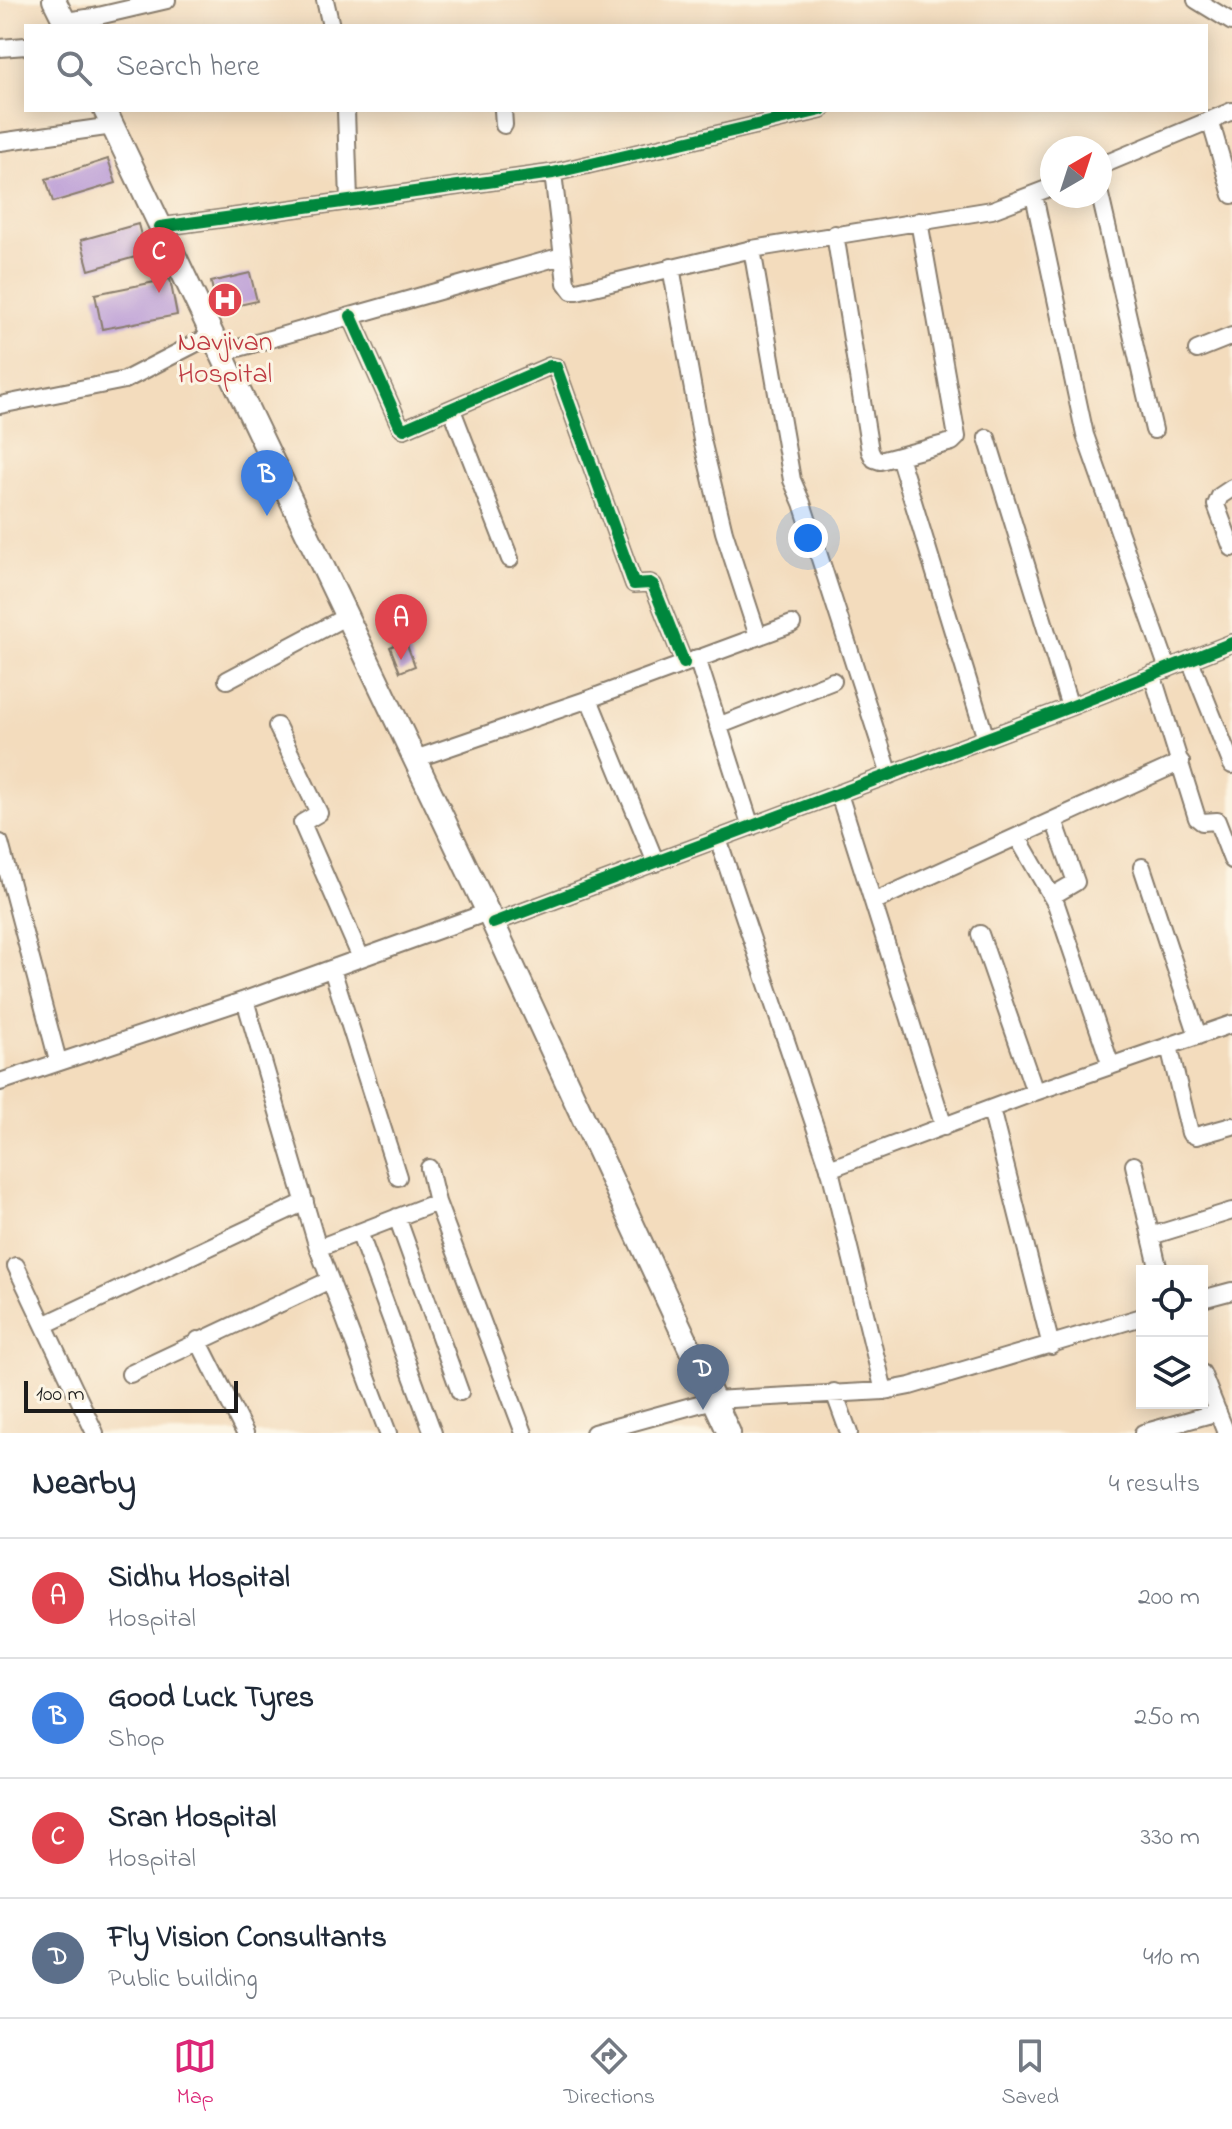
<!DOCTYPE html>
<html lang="en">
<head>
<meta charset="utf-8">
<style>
  :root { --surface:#fff; --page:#f6f6f7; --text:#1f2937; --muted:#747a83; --line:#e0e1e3; --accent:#db2777 }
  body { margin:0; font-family:"Indie Flower",sans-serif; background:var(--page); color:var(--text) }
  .controls { position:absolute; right:24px; bottom:24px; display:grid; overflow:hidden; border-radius:0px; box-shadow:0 4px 20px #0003 }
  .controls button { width:72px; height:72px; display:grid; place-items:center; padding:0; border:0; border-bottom:2px solid var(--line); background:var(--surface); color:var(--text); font:40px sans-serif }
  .compass { position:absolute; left:1040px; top:136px; width:72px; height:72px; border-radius:50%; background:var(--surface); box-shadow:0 4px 20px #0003; rotate:39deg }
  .scale { position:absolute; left:24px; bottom:20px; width:214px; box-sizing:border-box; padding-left:8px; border:4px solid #1c1c1c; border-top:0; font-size:22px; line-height:28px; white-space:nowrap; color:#1c1c1c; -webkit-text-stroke:6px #fcf5e5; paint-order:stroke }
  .you { position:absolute; left:808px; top:538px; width:28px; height:28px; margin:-20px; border:6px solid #fff; border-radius:50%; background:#1a73e8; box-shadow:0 0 0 12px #1a73e833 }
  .badge { display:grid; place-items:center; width:52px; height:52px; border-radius:50%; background:var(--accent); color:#fff; font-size:26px; font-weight:700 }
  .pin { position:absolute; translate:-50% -66px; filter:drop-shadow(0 2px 4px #0008) }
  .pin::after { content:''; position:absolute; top:42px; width:28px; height:24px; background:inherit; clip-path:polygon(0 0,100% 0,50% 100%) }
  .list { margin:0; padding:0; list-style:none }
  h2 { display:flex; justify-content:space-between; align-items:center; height:104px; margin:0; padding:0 32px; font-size:34px }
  h2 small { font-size:26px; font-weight:400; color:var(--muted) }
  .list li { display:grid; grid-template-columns:52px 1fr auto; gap:24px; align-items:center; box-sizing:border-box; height:120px; padding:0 32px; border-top:2px solid var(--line) }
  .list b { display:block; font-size:30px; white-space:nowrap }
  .list p { margin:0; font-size:26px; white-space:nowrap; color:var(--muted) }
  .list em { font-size:26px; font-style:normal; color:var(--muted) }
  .icon { flex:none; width:44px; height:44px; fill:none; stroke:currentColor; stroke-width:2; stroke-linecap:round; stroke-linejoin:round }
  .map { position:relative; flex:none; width:1232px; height:1433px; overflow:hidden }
  .search { position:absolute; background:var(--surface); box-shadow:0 4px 20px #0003; left:24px; right:24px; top:24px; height:88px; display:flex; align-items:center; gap:20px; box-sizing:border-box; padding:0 28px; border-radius:0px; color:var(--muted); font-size:30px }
  .sheet { height:584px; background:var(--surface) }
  nav { display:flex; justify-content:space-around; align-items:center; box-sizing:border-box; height:112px; border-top:2px solid var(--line); background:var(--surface); font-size:22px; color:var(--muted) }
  nav a { display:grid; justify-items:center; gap:4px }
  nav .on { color:var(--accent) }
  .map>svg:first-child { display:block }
</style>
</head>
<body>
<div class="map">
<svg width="1232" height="1433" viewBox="0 0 1232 1433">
  <rect width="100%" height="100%" fill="#fcf5e5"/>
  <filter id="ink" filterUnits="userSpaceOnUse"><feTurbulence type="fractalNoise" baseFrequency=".0125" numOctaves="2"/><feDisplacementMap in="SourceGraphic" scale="16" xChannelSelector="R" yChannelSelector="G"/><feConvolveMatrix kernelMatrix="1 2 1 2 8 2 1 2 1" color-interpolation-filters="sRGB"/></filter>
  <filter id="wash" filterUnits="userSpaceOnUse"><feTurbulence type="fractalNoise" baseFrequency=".006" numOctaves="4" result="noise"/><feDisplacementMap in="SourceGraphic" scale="32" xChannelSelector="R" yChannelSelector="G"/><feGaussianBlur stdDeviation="1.8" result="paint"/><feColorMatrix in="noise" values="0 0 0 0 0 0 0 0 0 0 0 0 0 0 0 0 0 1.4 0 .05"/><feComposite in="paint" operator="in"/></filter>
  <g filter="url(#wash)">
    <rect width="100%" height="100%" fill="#f3dcbd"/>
    <g id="blocks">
      <path fill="#b595d5" d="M108 159 116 183 53 202 46 179Z
        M138 224 146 254 89 270 81 240Z
        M250 273 257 301 217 310 211 282Z
        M170 279 177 315 102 329 95 294Z
        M405 640 415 666 400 672 390 647Z"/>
    </g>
  </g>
  <g filter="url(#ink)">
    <use href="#blocks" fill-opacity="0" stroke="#887c6c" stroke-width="2"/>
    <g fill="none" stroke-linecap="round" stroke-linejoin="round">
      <defs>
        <path id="minor" d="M325 0 331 26
          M1196 0 1232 22
          M65 21 94 17 167 0
          M0 48 26 46
          M346 110 349 201
          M503 110 504 125
          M1210 120 1232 195
          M0 142 113 126
          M1100 166 1232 111
          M553 173 566 283 572 291H577L752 249 992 210 1052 187
          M1034 195 1085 435 1168 669
          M1100 195 1154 430
          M160 227 553 173 821 110
          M835 234 870 451 874 459 880 461 952 442 957 437 919 221
          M752 249 792 480 802 503 890 775
          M671 267 702 440 724 532 758 636
          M351 316 400 426 404 429 550 366 556 367 634 584 650 583 653 585 684 663
          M1197 350 1232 336
          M221 353 562 256
          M0 405 125 380 212 335
          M452 410 510 559
          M987 438 1070 707
          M899 456 986 739
          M1232 488 1220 496 1216 505 1232 548
          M697 658 751 827
          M1190 660 1232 765
          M1152 674 1197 818 1202 822 1217 821 1232 860
          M227 680 347 616
          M589 699 656 863
          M277 726 319 813 302 823 361 958
          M718 726 833 681
          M415 759 589 699 792 624
          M839 794 944 1127
          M1018 838 1056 904 1111 1066
          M718 839 831 1174 884 1391
          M0 843 58 1061
          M1142 867 1198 1036
          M1052 896 1076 882 1054 820
          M873 902 1181 762
          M493 923 1070 707 1232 643
          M980 934 1035 1092
          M332 969 398 1177
          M245 1000 318 1248 388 1433
          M1169 1046 1190 1133 1196 1136 1232 1126
          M0 1082 245 1000 488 912
          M991 1109 1051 1346
          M1134 1165 1159 1271
          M829 1169 1035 1092 1232 1024
          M437 1202 524 1433
          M397 1217 460 1392
          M359 1232 433 1433
          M1151 1236 1232 1211
          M318 1248 437 1202 429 1168
          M16 1266 95 1433
          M1202 1299 1232 1291
          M44 1325 305 1202
          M198 1340 245 1433
          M1202 1373 1226 1433
          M130 1374 330 1280
          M834 1392 849 1433
          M594 1433 713 1400 884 1391 910 1386 1142 1317
          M1143 1433 1218 1412"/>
        <path id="secondary" d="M54 0 67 26
          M105 110 493 923 729 1433"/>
      </defs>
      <use href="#minor" stroke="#887c6c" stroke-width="20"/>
      <use href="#secondary" stroke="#887c6c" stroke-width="26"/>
      <use href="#minor" stroke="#fff" stroke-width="16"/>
      <use href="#secondary" stroke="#fff" stroke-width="22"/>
      <defs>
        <path id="cycleway" d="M160 227 553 173 821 110
          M351 316 400 426 404 429 550 366 556 367 634 584 650 583 653 585 684 663
          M493 923 1070 707 1232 643"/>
      </defs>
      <use href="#cycleway" stroke="#fcf5e5" stroke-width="17"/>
      <use href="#cycleway" stroke="#00873e" stroke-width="12"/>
    </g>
  </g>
  <defs>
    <symbol id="hospital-disc" viewBox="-11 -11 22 22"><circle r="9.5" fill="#e0444e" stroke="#fcf5e5"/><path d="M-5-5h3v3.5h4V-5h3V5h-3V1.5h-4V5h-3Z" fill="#fff"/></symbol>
  </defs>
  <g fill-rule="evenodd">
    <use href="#hospital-disc" x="205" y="280" width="40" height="40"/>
  </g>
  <g text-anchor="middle" stroke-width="6" stroke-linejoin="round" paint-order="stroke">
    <g font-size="28" fill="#be3a42" stroke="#fcf5e5">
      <text x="225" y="350">Navjivan<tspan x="225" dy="32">Hospital</tspan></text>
    </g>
  </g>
</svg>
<div class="controls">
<button><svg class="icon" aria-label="locate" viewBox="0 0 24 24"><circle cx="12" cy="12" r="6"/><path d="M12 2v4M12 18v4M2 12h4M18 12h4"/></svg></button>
<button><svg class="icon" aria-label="layers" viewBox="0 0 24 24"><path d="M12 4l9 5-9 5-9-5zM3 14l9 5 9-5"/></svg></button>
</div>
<svg class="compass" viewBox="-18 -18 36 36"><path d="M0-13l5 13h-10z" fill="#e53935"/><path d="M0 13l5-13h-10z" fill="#747a83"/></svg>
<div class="scale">100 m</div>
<div class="you"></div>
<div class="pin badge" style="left:401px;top:660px;background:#e0444e">A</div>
<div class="pin badge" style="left:267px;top:516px;background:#3f7fe0">B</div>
<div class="pin badge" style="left:159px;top:293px;background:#e0444e">C</div>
<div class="pin badge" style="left:703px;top:1410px;background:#5c6f8a">D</div>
<div class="search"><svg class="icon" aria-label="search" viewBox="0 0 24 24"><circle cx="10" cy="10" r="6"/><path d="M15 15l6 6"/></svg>Search here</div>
</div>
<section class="sheet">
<h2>Nearby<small>4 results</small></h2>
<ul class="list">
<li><span class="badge" style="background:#e0444e">A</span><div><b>Sidhu Hospital</b><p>Hospital</p></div><em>200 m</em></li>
<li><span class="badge" style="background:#3f7fe0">B</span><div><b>Good Luck Tyres</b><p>Shop</p></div><em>250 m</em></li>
<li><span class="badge" style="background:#e0444e">C</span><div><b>Sran Hospital</b><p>Hospital</p></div><em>330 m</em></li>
<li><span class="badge" style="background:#5c6f8a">D</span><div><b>Fly Vision Consultants</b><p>Public building</p></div><em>410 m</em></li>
</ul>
</section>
<nav>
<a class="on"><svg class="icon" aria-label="map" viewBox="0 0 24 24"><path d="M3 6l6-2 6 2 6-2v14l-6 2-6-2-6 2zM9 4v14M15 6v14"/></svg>Map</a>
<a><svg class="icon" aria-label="directions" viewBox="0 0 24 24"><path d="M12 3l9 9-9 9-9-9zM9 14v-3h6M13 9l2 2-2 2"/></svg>Directions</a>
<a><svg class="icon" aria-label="saved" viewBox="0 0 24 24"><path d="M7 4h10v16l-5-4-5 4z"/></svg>Saved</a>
</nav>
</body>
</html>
